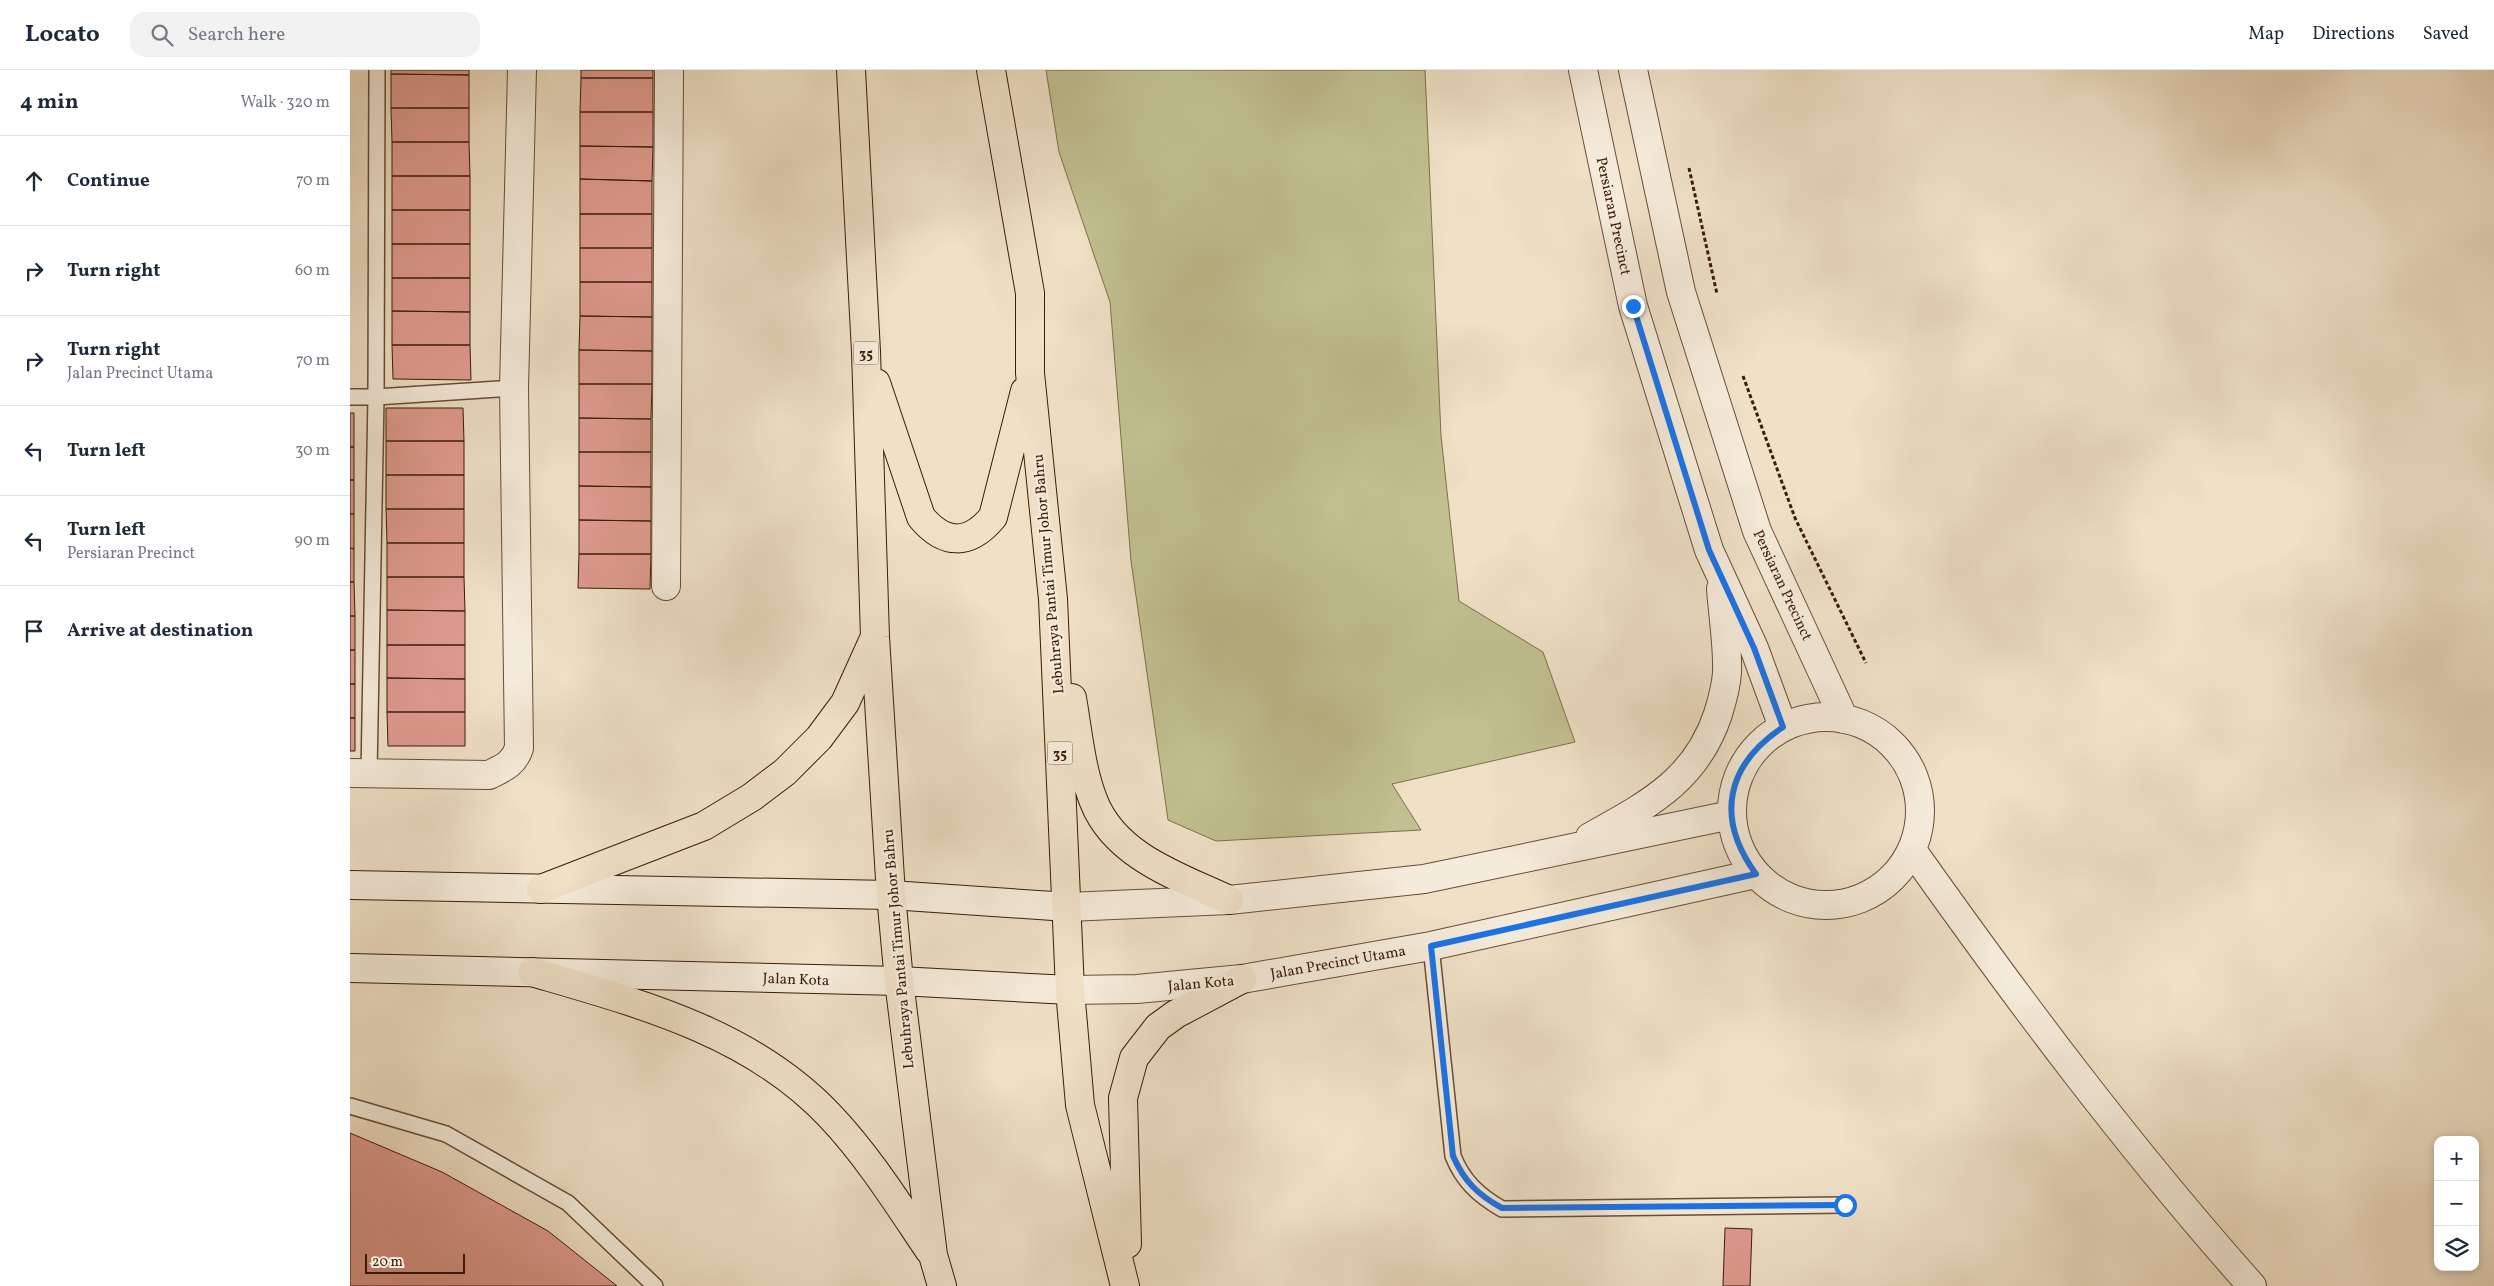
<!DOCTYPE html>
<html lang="en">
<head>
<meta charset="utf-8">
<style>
  :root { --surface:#fff; --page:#f2f2f3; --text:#1f2937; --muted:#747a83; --line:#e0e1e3 }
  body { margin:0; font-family:Vollkorn,serif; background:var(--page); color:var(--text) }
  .controls { position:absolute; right:15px; bottom:15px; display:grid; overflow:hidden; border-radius:10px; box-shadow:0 2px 8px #0003 }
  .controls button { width:45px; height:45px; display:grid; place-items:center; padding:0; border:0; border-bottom:1px solid var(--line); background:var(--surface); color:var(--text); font:25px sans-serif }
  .scale { position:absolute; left:15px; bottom:12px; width:100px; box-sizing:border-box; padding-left:5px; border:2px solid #3b1c08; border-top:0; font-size:14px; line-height:18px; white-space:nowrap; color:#3b1c08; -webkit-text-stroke:4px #f5ebda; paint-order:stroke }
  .stop { position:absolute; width:15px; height:15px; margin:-11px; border:4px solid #1a73e8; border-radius:50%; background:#fff }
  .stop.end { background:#1a73e8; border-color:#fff; box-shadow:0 1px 5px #0008 }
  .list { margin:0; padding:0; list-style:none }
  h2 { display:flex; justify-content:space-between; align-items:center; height:65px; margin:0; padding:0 20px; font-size:21px }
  h2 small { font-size:16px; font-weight:400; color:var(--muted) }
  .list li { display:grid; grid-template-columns:32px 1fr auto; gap:15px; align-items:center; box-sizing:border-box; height:90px; padding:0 20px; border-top:1px solid var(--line) }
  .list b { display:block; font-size:19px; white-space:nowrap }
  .list p { margin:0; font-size:16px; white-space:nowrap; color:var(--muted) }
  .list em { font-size:16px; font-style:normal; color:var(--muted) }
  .icon { flex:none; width:28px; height:28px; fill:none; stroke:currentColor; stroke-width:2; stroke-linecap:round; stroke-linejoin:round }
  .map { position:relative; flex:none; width:2144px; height:1216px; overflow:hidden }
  header { display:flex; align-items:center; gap:30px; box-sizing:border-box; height:70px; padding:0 25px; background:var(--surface); border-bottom:1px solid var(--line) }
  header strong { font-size:24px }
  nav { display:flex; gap:28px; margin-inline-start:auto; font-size:18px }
  .search { width:350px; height:45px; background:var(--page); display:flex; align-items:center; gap:12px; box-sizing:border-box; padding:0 18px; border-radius:15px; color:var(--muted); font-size:19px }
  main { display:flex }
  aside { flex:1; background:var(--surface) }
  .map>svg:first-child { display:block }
</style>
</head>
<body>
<header>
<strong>Locato</strong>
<div class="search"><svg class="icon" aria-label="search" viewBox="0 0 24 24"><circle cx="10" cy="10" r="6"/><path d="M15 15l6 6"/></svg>Search here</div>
<nav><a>Map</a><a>Directions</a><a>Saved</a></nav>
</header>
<main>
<aside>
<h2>4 min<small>Walk · 320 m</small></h2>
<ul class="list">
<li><svg class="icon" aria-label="ahead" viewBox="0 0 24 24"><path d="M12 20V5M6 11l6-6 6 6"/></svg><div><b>Continue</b></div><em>70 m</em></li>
<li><svg class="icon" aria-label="right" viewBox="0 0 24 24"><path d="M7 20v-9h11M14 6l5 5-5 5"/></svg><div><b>Turn right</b></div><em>60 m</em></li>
<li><svg class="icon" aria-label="right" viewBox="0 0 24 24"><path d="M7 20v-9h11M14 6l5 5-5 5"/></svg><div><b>Turn right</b><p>Jalan Precinct Utama</p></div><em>70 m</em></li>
<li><svg class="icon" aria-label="left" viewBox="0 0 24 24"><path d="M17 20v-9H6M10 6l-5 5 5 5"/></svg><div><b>Turn left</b></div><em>30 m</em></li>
<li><svg class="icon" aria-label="left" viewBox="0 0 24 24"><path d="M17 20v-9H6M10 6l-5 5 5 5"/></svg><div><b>Turn left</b><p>Persiaran Precinct</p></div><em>90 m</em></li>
<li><svg class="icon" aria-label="arrive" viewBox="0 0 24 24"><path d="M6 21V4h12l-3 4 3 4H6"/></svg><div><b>Arrive at destination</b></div></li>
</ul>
</aside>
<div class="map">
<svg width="2144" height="1216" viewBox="0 0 2144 1216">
  <rect width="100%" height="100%" fill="#efe0c6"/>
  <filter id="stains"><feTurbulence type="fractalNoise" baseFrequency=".004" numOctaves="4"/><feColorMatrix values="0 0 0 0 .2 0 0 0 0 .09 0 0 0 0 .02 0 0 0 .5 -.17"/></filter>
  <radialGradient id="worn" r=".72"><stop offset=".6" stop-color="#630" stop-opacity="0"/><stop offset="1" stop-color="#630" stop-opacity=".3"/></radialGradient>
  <path fill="#c1c090" stroke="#7e6e4c" d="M696 0H1075L1091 366 1109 531 1193 582 1225 672 1042 714 1071 760 866 771 818 750 781 491 760 232 709 82Z"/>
  <path fill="#df9a8e" stroke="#3b1c08" d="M41 0H119V5L41 4Z
    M231 0H303V8H231Z
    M41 4 119 5V38H41Z
    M231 8H303V42H230Z
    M41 38H119V72H42Z
    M230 42H303V77L230 76Z
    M42 72H119L120 106H42Z
    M230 76 303 77 302 111 230 109Z
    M42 106H120V140H42Z
    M230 109 302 111V144H230Z
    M42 140H120V174H42Z
    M230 144H302V178H230Z
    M42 174H120V208H42Z
    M230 178H302V212H230Z
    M42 208H120V242L42 241Z
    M230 212H302V247L230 246Z
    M42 241 120 242V275H42Z
    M230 246 302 247V281L229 280Z
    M42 275H120L121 310 43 309Z
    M229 280 302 281V314H229Z
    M229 314H302L301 349 229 348Z
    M36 338H113L114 371H36Z
    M0 343H4V377H0Z
    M229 348 301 349V382H229Z
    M36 371H114V405H36Z
    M0 377H4V410H0Z
    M229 382H301V417L229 416Z
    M36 405H114V439H36Z
    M0 410H4V444H0Z
    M229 416 301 417V451L229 450Z
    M36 439H114V473H37Z
    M0 444H4V479L0 478Z
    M229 450 301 451V484H229Z
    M37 473H114V507H37Z
    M0 478 4 479V512H0Z
    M229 484H301L300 519 228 518Z
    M37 507H114L115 541 37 540Z
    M0 512H4L5 546H0Z
    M37 540 115 541V575H37Z
    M0 546H5V580H0Z
    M37 575H115V609L37 608Z
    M0 580H5V614H0Z
    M37 608 115 609V642H37Z
    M0 614H5V648H0Z
    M37 642H115V676H38Z
    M0 648H5V681H0Z
    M0 1063 92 1102 198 1161 267 1216H0Z
    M1375 1158 1402 1159 1400 1216H1373Z"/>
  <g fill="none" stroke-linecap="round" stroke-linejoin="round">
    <defs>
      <path id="service" d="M0 327H26L164 318
        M19 703 26 327 27 0
        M1081 876 1103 1086C1113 1111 1128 1125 1152 1139L1495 1135
        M0 1036 96 1064 218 1133 305 1216"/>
      <path id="minor" d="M1233 0 1283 236 1359 480 1404 578 1433 657
        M1283 0 1331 222 1407 461 1494 649
        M316 516 319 0
        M1382 741a94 94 0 1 1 188 0a94 94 0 1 1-188 0Z
        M0 703 139 705C153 698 164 694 169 678L164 318 172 0
        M1240 767C1297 735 1346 711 1368 644 1372 631 1376 617 1377 603 1378 576 1373 547 1371 519
        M1562 780C1669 931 1779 1078 1902 1216
        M718 837 879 830 1074 809 1381 745
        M720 920 787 919 892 909 1081 876 1405 804"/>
      <path id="secondary" d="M0 815 541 825 718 837
        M0 898 549 911 720 920"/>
      <path id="trunk" d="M501 0 516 282 525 567 541 825 549 911 583 1185 592 1216
        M641 0 680 223V303L703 529 720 920 730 1035 775 1216
        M526 313 571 447C594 475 619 476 643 447L675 321
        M722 628C728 662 731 700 744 732 766 787 830 807 879 830
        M191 819 354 756 402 727 435 702 469 668 495 633 523 571
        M182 902C288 933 401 962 480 1046 518 1086 548 1134 579 1180
        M777 1174 773 1028 784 988 808 957 826 944 892 909"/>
    </defs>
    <use href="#service" stroke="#684d38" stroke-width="18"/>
    <use href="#minor" stroke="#684d38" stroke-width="30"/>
    <use href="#secondary" stroke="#3b1c08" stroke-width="30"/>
    <use href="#trunk" stroke="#3b1c08" stroke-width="30"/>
    <path stroke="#3b1c08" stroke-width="3" stroke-dasharray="4 2.5" stroke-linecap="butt" d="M1339 98 1367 224
      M1393 306 1445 448 1516 593"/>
    <use href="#service" stroke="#f5ebda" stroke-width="15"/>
    <use href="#minor" stroke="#f5ebda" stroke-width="28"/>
    <use href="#secondary" stroke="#f5ebda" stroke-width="28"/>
    <use href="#trunk" stroke="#efe0c6" stroke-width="28"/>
  </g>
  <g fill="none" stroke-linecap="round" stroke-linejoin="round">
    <path stroke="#1a73e8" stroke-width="6" d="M1283 236 1359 480 1404 578 1433 657C1376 695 1365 748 1406 804L1081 876 1103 1086C1114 1111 1128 1125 1152 1138L1495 1135"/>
  </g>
  <g text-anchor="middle" stroke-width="4.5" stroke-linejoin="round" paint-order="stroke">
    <g fill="#f5ebda" stroke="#735a47" stroke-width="1">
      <rect x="503.5" y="271.5" width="25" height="23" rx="4"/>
      <rect x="697.5" y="671.5" width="25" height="23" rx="4"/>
    </g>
    <g font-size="14" font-weight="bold" fill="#3b1c08">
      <text x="516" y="288">35</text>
      <text x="710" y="688">35</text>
    </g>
    <g font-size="15" fill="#3b1c08" stroke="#f5ebda">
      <text transform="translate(1264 146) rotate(78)" y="5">Persiaran Precinct</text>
      <text transform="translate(698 504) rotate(-95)" y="5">Lebuhraya Pantai Timur Johor Bahru</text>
      <text transform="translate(1433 515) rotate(65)" y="5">Persiaran Precinct</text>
      <text transform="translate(548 879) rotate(-95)" y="5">Lebuhraya Pantai Timur Johor Bahru</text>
      <text transform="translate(988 892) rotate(-10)" y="5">Jalan Precinct Utama</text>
      <text transform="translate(446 909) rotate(2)" y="5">Jalan Kota</text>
      <text transform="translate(851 913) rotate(-5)" y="5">Jalan Kota</text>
    </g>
  </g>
  <rect width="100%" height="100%" filter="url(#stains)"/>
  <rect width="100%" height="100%" fill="url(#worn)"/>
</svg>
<div class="controls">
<button>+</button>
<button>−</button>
<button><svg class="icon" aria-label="layers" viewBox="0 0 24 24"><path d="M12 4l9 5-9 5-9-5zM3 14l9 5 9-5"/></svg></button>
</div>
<div class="scale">20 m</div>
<div class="stop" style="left:1495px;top:1135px"></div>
<div class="stop end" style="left:1283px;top:236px"></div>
</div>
</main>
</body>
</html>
